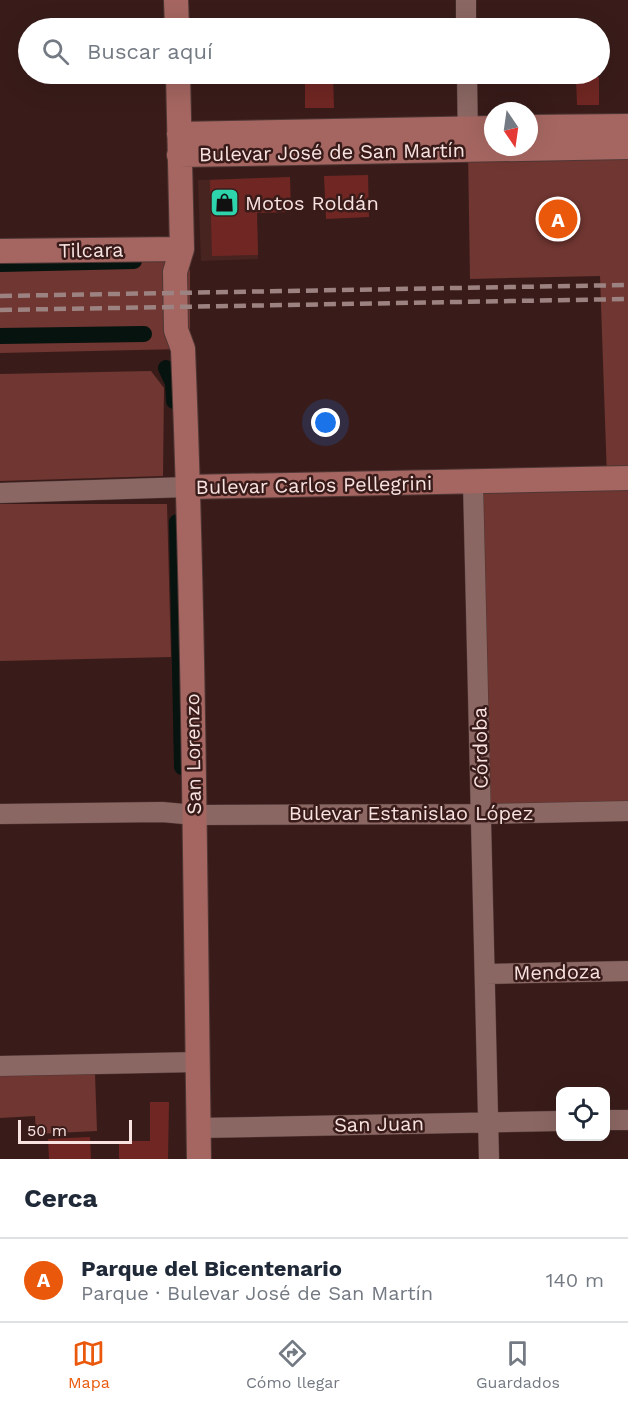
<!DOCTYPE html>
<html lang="es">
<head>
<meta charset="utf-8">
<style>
  :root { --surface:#fff; --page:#f6f6f7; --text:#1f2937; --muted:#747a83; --line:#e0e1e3; --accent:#ea580c }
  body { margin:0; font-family:"Work Sans",sans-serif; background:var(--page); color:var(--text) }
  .controls { position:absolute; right:18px; bottom:18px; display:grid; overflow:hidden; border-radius:12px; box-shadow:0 6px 24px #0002 }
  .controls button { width:54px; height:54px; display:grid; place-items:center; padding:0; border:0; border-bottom:2px solid var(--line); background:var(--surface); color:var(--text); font:30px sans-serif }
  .compass { position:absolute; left:484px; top:102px; width:54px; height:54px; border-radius:50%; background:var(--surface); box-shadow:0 6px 24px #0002; rotate:167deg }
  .scale { position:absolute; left:18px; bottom:15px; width:114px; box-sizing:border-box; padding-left:6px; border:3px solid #f8e3e1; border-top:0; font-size:16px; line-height:21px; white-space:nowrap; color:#f8e3e1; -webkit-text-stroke:4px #391c1a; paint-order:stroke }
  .you { position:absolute; left:326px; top:423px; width:21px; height:21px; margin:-15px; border:4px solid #fff; border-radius:50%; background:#1a73e8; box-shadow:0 0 0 9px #1a73e833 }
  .badge { display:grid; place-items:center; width:39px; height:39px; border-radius:50%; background:var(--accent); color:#fff; font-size:20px; font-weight:700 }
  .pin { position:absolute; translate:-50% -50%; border:3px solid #fff; box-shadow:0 2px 6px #0006 }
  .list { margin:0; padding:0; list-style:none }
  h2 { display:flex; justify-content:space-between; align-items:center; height:78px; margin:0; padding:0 24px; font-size:26px }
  h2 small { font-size:20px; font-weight:400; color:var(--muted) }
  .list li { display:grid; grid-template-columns:39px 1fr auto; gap:18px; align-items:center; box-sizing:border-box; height:84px; padding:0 24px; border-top:2px solid var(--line) }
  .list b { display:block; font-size:22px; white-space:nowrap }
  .list p { margin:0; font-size:20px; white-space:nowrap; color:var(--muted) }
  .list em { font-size:20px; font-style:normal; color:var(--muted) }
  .icon { flex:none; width:33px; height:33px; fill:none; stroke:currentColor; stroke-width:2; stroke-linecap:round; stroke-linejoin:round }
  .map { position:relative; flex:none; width:628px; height:1159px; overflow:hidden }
  .search { position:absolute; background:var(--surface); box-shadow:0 6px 24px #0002; left:18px; right:18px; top:18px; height:66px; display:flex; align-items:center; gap:15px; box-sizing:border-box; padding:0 21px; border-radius:33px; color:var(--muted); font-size:22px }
  .sheet { height:162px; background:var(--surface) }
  nav { display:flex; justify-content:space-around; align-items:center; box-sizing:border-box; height:84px; border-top:2px solid var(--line); background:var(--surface); font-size:16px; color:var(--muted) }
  nav a { display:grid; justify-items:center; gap:3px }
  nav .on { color:var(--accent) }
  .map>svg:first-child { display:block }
</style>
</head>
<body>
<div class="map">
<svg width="628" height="1159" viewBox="0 0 628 1159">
  <rect width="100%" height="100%" fill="#391c1a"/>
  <path fill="#482421" d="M256 178 258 259 201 261 198 180Z"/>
  <path fill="#703631" d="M628 147V811L481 814 473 482 607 478 600 276 470 279 468 149Z
    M182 249 190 271V328L183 349 0 353V251Z
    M151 371 164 388 163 476 0 481V374Z
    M0 504H167L171 657 0 661Z
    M95 1074 97 1131 36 1134 35 1116 0 1118V1076Z"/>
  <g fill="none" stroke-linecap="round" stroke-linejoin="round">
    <path stroke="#06130f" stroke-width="16" d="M0 264 134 261
      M0 336 144 334
      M166 368 173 383 174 401
      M177 522 182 767"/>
  </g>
  <path fill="#702723" d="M333 74 334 108H305V75Z
    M599 77V105H577L576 78Z
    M368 175 369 217 326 219 324 176Z
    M290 177 291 212 257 213 258 255 212 256 210 180Z
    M150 1102H169L168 1159H119V1141H150Z
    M90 1137 91 1159H49L48 1139Z"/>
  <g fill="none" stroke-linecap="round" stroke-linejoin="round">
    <defs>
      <path id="minor" d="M466 0V28
        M467 74 468 143
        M473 482 489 1159
        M0 493 188 487
        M0 814 162 812 195 815 481 814 628 811
        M485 974 628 971
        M0 1066 198 1062
        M606 1120H628
        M198 1128 560 1121"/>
      <path id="major" d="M176 0 177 28
        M178 74 182 249 175 272 176 330 183 349C194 619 195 889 199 1159
        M529 127 628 126
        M179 134 493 128
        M179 155 628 147
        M0 251 182 249
        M188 487 628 478"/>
    </defs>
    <use href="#minor" stroke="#4f3735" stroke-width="21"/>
    <use href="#major" stroke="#4f3735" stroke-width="26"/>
    <use href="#minor" stroke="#8b6763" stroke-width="20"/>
    <use href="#major" stroke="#a56661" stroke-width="24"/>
    <path stroke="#9c8381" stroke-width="4.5" stroke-dasharray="12 6" stroke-linecap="butt" d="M0 296 628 285
      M0 310 628 299"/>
  </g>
  <defs>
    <symbol id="shop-square" viewBox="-11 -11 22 22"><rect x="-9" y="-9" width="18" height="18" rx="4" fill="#2ed4ab" stroke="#391c1a"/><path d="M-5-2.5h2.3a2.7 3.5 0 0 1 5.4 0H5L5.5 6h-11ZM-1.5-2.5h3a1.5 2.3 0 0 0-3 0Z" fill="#111"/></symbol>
  </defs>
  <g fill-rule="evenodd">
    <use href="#shop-square" x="208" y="186" width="33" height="33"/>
  </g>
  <g text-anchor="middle" stroke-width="5" stroke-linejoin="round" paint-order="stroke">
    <g font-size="20" fill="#f8e3e1" stroke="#391c1a">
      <text transform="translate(332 152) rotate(-1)" y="7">Bulevar José de San Martín</text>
      <text transform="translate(91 250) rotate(-1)" y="7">Tilcara</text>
      <text transform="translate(314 485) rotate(-1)" y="7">Bulevar Carlos Pellegrini</text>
      <text transform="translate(480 748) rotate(-91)" y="7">Córdoba</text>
      <text transform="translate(193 754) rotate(-91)" y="7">San Lorenzo</text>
      <text x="411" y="820">Bulevar Estanislao López</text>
      <text transform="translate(557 972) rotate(-1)" y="7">Mendoza</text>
      <text transform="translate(379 1124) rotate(-1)" y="7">San Juan</text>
    </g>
    <g font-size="20" fill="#f8e3e1" stroke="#391c1a" text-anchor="start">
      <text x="245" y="210">Motos Roldán</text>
    </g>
  </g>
</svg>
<div class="controls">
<button><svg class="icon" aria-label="locate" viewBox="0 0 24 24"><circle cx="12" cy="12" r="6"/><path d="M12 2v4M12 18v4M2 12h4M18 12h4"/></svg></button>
</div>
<svg class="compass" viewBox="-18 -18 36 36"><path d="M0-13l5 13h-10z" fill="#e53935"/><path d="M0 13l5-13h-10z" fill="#747a83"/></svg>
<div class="scale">50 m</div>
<div class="you"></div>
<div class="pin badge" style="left:558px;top:219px">A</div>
<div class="search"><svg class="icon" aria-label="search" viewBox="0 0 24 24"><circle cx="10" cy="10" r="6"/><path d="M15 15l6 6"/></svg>Buscar aquí</div>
</div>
<section class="sheet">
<h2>Cerca<small></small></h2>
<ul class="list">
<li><span class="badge">A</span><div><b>Parque del Bicentenario</b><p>Parque · Bulevar José de San Martín</p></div><em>140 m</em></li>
</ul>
</section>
<nav>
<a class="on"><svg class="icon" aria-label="map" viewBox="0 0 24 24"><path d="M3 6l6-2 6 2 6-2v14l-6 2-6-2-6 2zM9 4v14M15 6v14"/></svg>Mapa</a>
<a><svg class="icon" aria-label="directions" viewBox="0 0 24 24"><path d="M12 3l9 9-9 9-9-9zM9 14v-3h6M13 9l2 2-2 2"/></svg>Cómo llegar</a>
<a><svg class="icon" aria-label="saved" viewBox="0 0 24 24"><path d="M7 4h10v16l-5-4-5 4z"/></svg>Guardados</a>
</nav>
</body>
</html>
